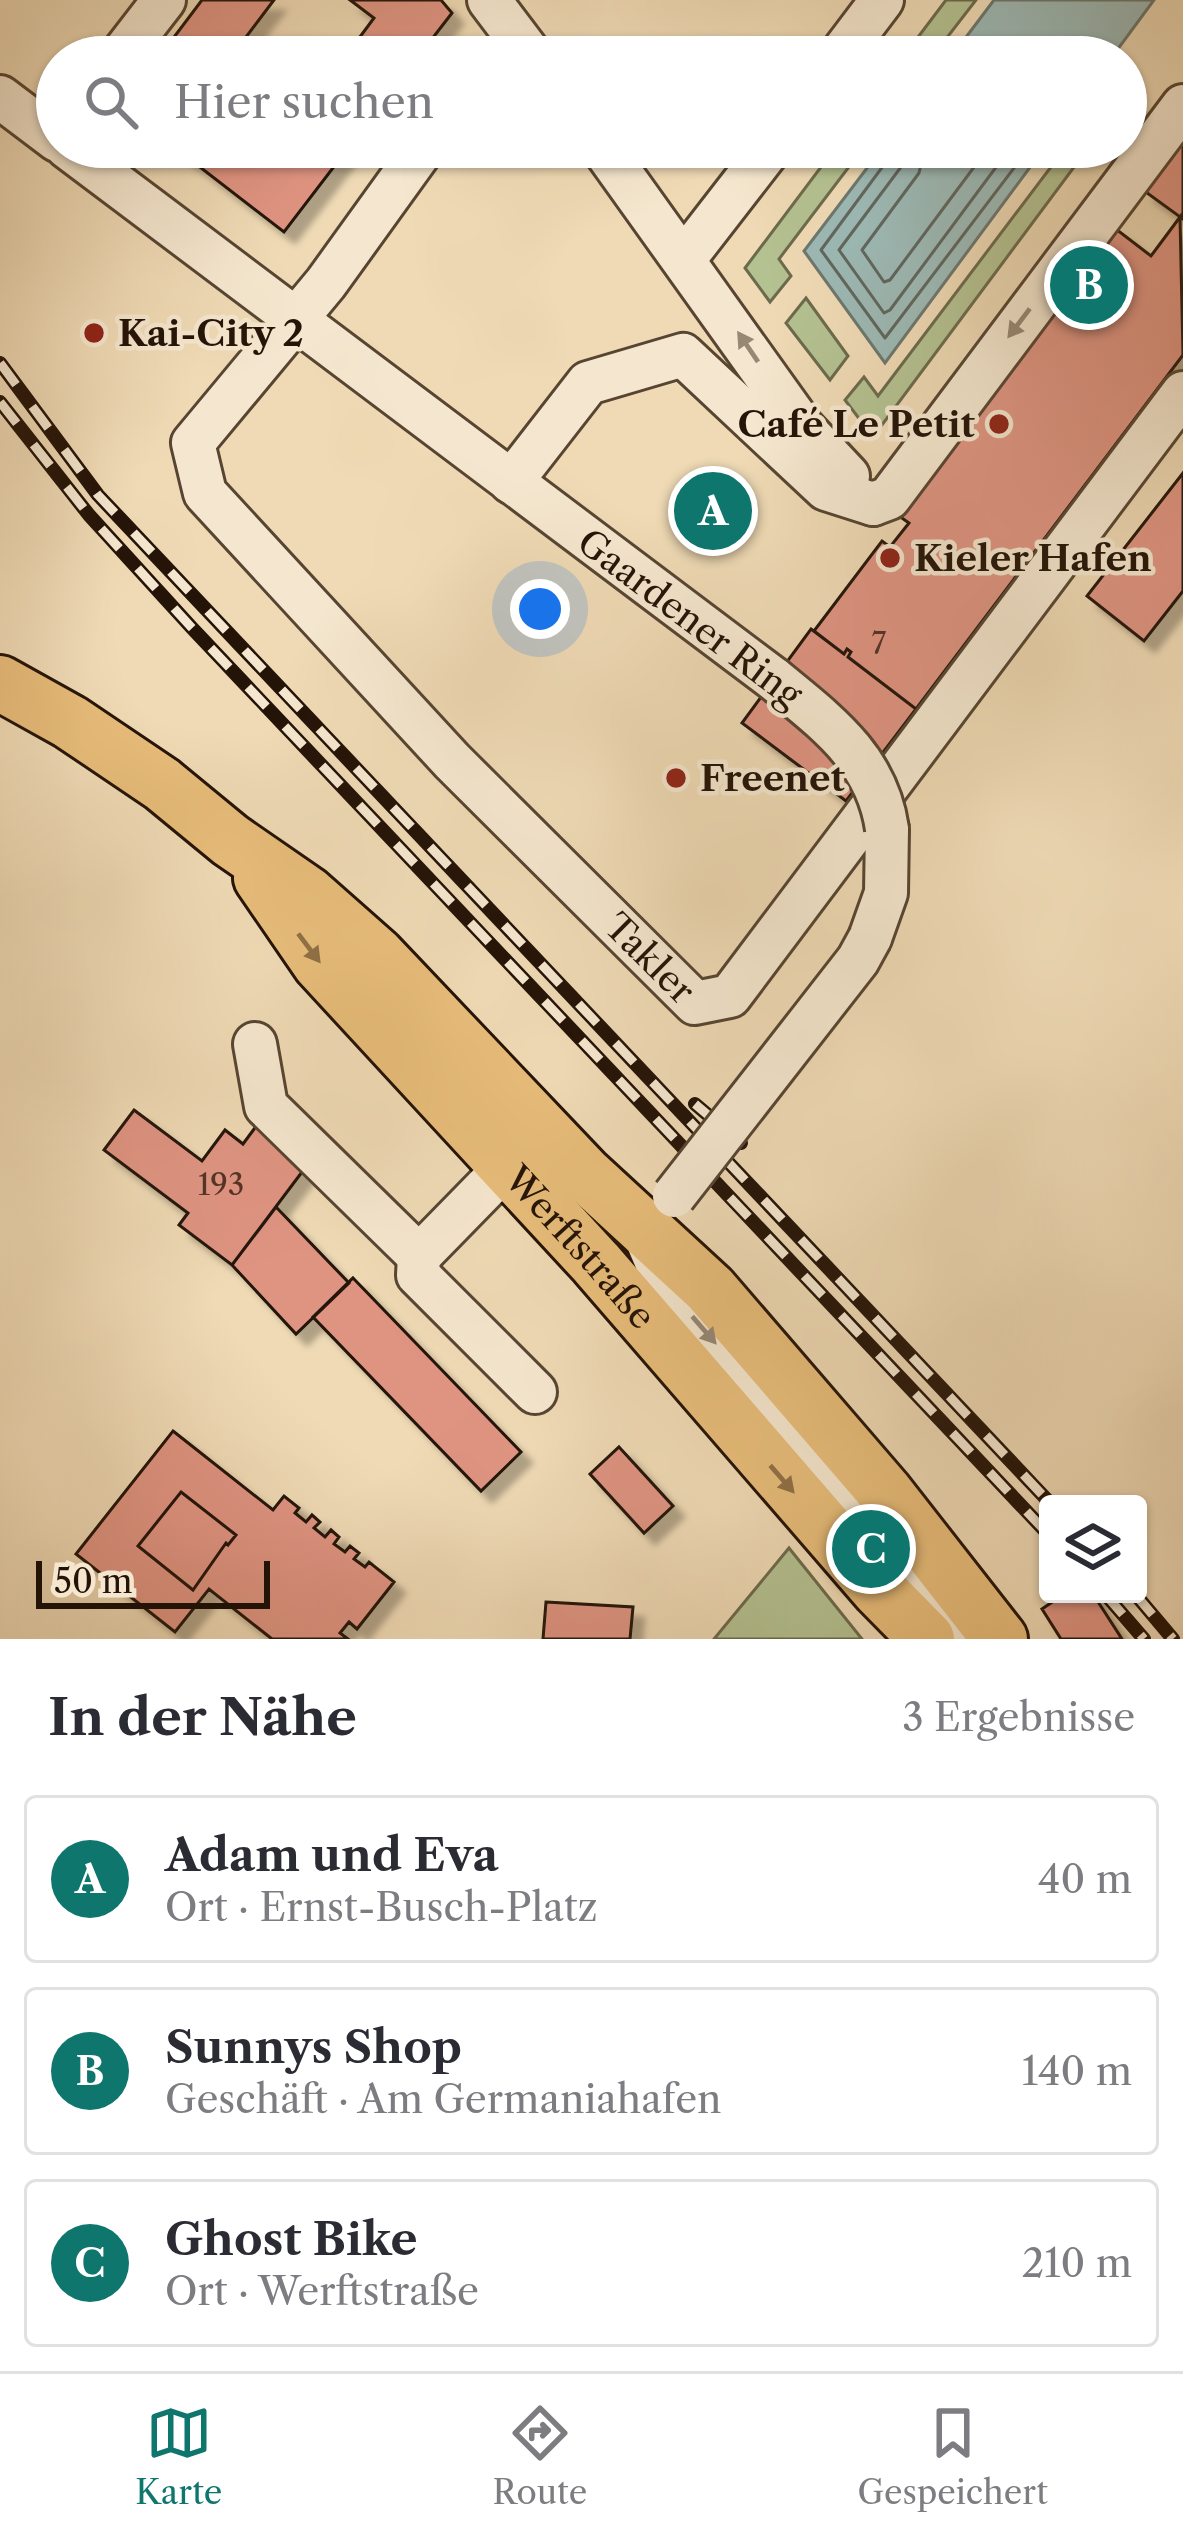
<!DOCTYPE html>
<html lang="de">
<head>
<meta charset="utf-8">
<style>
  :root { --surface:#fff; --page:#f2f2f3; --text:#2b2b33; --muted:#7c7c81; --line:#e1e1e2; --accent:#0f766e }
  body { margin:0; font-family:"Libre Caslon Text",serif; background:var(--page); color:var(--text) }
  .controls { position:absolute; right:36px; bottom:36px; display:grid; overflow:hidden; border-radius:12px; box-shadow:0 3px 9px #0004 }
  .controls button { width:108px; height:108px; display:grid; place-items:center; padding:0; border:0; border-bottom:3px solid var(--line); background:var(--surface); color:var(--text); font:60px sans-serif }
  .scale { position:absolute; left:36px; bottom:30px; width:234px; box-sizing:border-box; padding-left:12px; border:6px solid #241307; border-top:0; font-size:33px; line-height:42px; white-space:nowrap; color:#241307; -webkit-text-stroke:9px #f5e7cf; paint-order:stroke }
  .you { position:absolute; left:540px; top:609px; width:42px; height:42px; margin:-30px; border:9px solid #fff; border-radius:50%; background:#1a73e8; box-shadow:0 0 0 18px #1a73e833 }
  .badge { display:grid; place-items:center; width:78px; height:78px; border-radius:50%; background:var(--accent); color:#fff; font-size:39px; font-weight:700 }
  .pin { position:absolute; translate:-50% -50%; border:6px solid #fff; box-shadow:0 3px 12px #0006 }
  .list { margin:0; padding:0; list-style:none }
  h2 { display:flex; justify-content:space-between; align-items:center; height:156px; margin:0; padding:0 48px; font-size:51px }
  h2 small { font-size:39px; font-weight:400; color:var(--muted) }
  .list li { display:grid; grid-template-columns:78px 1fr auto; gap:36px; align-items:center; box-sizing:border-box; height:168px; margin:0 24px 24px; padding:0 24px; border:3px solid var(--line); border-radius:12px }
  .list b { display:block; font-size:45px; white-space:nowrap }
  .list p { margin:0; font-size:39px; white-space:nowrap; color:var(--muted) }
  .list em { font-size:39px; font-style:normal; color:var(--muted) }
  .icon { flex:none; width:66px; height:66px; fill:none; stroke:currentColor; stroke-width:2; stroke-linecap:round; stroke-linejoin:round }
  .map { position:relative; flex:none; width:1183px; height:1639px; overflow:hidden }
  .search { position:absolute; background:var(--surface); box-shadow:0 3px 9px #0004; left:36px; right:36px; top:36px; height:132px; display:flex; align-items:center; gap:30px; box-sizing:border-box; padding:0 42px; border-radius:66px; color:var(--muted); font-size:45px }
  .sheet { height:732px; background:var(--surface) }
  nav { display:flex; justify-content:space-around; align-items:center; box-sizing:border-box; height:168px; border-top:3px solid var(--line); background:var(--surface); font-size:33px; color:var(--muted) }
  nav a { display:grid; justify-items:center; gap:6px }
  nav .on { color:var(--accent) }
  .map>svg:first-child { display:block }
</style>
</head>
<body>
<div class="map">
<svg width="1183" height="1639" viewBox="0 0 1183 1639">
  <defs>
    <filter id="shadow"><feDropShadow dx="11" dy="11" stdDeviation="3" flood-color="#0004"/></filter>
  </defs>
  <rect width="100%" height="100%" fill="#efdab5"/>
  <filter id="stains"><feTurbulence type="fractalNoise" baseFrequency=".00167" numOctaves="4"/><feColorMatrix values="0 0 0 0 .2 0 0 0 0 .09 0 0 0 0 .02 0 0 0 .5 -.17"/></filter>
  <radialGradient id="worn" r=".72"><stop offset=".6" stop-color="#630" stop-opacity="0"/><stop offset="1" stop-color="#630" stop-opacity=".3"/></radialGradient>
  <path fill="#b4c191" stroke="#6c6a4c" stroke-width="3" d="M946 0H976L932 57H903Z
    M836 147H864L779 259 791 276 770 302 745 268Z
    M1066 147H1089L873 437 845 400 864 377 878 396Z
    M806 298 848 356 830 380 786 323Z
    M789 1548 862 1639H714Z"/>
  <path fill="#9cb9b5" stroke="#6c776f" stroke-width="3" d="M994 0H1154L1112 57H951Z
    M883 147H1045L885 363 804 251Z"/>
  <g fill="none" stroke-linecap="round" stroke-linejoin="round">
    <path stroke="#60665e" stroke-width="3" d="M891 147 889 158 821 250 885 338 1030 147
      M907 147 901 167 839 250 884 313 890 310 1011 147
      M925 147 919 173 862 250 884 282 890 280 989 147"/>
  </g>
  <path fill="#df9482" stroke="#241307" stroke-width="3" fill-rule="evenodd" filter="url(#shadow)" d="M202 0H274L231 57H159Z
    M350 0H441L452 13 418 57H345L374 18Z
    M1183 138V219L1143 190Z
    M174 147H349L284 232Z
    M1180 217 1183 355 916 709 848 657 851 652 847 649 844 654 814 631 882 541 890 547 909 523 899 516 1116 229 1151 256Z
    M1183 473V591L1144 641 1087 596Z
    M811 629 844 654 847 649 851 652 848 657 916 709 846 801 742 723Z
    M134 1110 202 1161 225 1130 243 1144 257 1125 308 1164 232 1265 179 1225 188 1213 104 1150Z
    M276 1207 349 1283 296 1334 232 1265Z
    M353 1278 521 1452 481 1491 313 1317Z
    M173 1431 273 1510 284 1496 299 1508 295 1513 306 1522 312 1515 320 1522 314 1528 325 1537 331 1530 339 1537 334 1544 345 1552 350 1546 359 1553 354 1559 365 1567 369 1562 394 1582 357 1629 349 1622 340 1633 348 1639H272L209 1589 175 1632 76 1554ZM181 1492 236 1535 228 1545 226 1543 193 1590 138 1546Z
    M619 1447 673 1506 644 1533 590 1474Z
    M181 1492 236 1535 228 1545 226 1543 193 1590 138 1546Z
    M1093 1594 1122 1639H1061L1042 1609 1064 1594Z
    M546 1602 633 1607 630 1639H543Z"/>
  <g fill="none" stroke-linecap="round" stroke-linejoin="round">
    <defs>
      <g id="minor">
        <path d="M489 0 532 57"/>
        <path d="M120 57 164 0"/>
        <path d="M839 57 882 0"/>
        <path d="M0 97 57 140"/>
        <path d="M67 147 774 679"/>
        <path id="s1" d="M424 147 326 283 193 443 205 493 452 761 695 1003 730 996 1183 393"/>
        <path d="M602 147 803 428 848 476"/>
        <path d="M685 258 771 147"/>
        <path d="M511 482 588 383 683 355 826 489 873 504"/>
        <path d="M873 504 889 498 1183 106"/>
        <path d="M870 938 886 893 887 829"/>
        <path d="M255 1044 266 1106 419 1256"/>
        <path d="M507 1166 419 1256 418 1275 535 1392"/>
        <path d="M644 1233 666 1285 860 1513 930 1606 945 1639"/>
      </g>
      <g id="major">
        <path d="M0 683 70 722 162 784 230 840 308 894 377 955 584 1173 710 1289 885 1492 1000 1639"/>
        <path id="s2" d="M261 878 320 964 596 1263 879 1590 927 1639"/>
      </g>
    </defs>
    <use href="#minor" stroke="#574532" stroke-width="48"/>
    <use href="#major" stroke="#241307" stroke-width="60"/>
    <use href="#minor" stroke="#f5e7cf" stroke-width="42"/>
    <use href="#major" stroke="#e8bd7a" stroke-width="54"/>
    <defs>
      <path id="rail" d="M0 363 98 495 1051 1504
        M0 402 89 515 192 628 1048 1534
        M695 1104 741 1143
        M1105 1594 1144 1639
        M1135 1594 1173 1639"/>
    </defs>
    <use href="#rail" stroke="#241307" stroke-width="14"/>
    <use href="#rail" stroke="#f5e7cf" stroke-width="9" stroke-dasharray="27" stroke-linecap="butt"/>
    <defs>
      <path id="minor-bridge" d="M774 679C826 722 877 758 887 829
        M674 1196 858 960 870 938"/>
    </defs>
    <use href="#minor-bridge" stroke="#574532" stroke-width="48" stroke-linecap="butt"/>
    <use href="#minor-bridge" stroke="#f5e7cf" stroke-width="42"/>
  </g>
  <defs><path id="oneway-solid" d="M-6-.8H1V-3.2L6.5 0L1 3.2V.8H-6Z" transform="scale(3)"/></defs>
  <g fill="#978875">
    <use href="#oneway-solid" transform="translate(1019 323) rotate(127)"/>
    <use href="#oneway-solid" transform="translate(748 347) rotate(-124)"/>
    <use href="#oneway-solid" transform="translate(704 1330) rotate(49)"/>
  </g>
  <g fill="#907046">
    <use href="#oneway-solid" transform="translate(309 948) rotate(53)"/>
    <use href="#oneway-solid" transform="translate(782 1479) rotate(49)"/>
  </g>
  <g fill="#8f2418" stroke="#f5e7cf" stroke-width="4.5">
    <circle cx="94" cy="333" r="12"/>
    <circle cx="999" cy="424" r="12"/>
    <circle cx="890" cy="558" r="12"/>
    <circle cx="676" cy="778" r="12"/>
  </g>
  <g text-anchor="middle" stroke-width="9" stroke-linejoin="round" paint-order="stroke">
    <g font-size="30" fill="#533326">
      <text x="879" y="654">7</text>
      <text x="221" y="1195">193</text>
    </g>
    <g font-size="36" font-weight="bold" fill="#241307" stroke="#f5e7cf" text-anchor="start">
      <text x="118" y="346">Kai-City 2</text>
      <text x="975" y="437" text-anchor="end">Café Le Petit</text>
      <text x="914" y="571">Kieler Hafen</text>
      <text x="700" y="791">Freenet</text>
    </g>
    <g font-size="36" fill="#241307" stroke="#f5e7cf">
      <text transform="translate(690 618) rotate(37)" y="13">Gaardener Ring</text>
      <text dy="13" stroke="none"><textPath href="#s1" startOffset="1071">Takler</textPath></text>
      <text dy="13" stroke="none"><textPath href="#s2" startOffset="489">Werftstraße</textPath></text>
    </g>
  </g>
  <rect width="100%" height="100%" filter="url(#stains)"/>
  <rect width="100%" height="100%" fill="url(#worn)"/>
</svg>
<div class="controls">
<button><svg class="icon" aria-label="layers" viewBox="0 0 24 24"><path d="M12 4l9 5-9 5-9-5zM3 14l9 5 9-5"/></svg></button>
</div>
<div class="scale">50 m</div>
<div class="you"></div>
<div class="pin badge" style="left:713px;top:511px">A</div>
<div class="pin badge" style="left:1089px;top:285px">B</div>
<div class="pin badge" style="left:871px;top:1549px">C</div>
<div class="search"><svg class="icon" aria-label="search" viewBox="0 0 24 24"><circle cx="10" cy="10" r="6"/><path d="M15 15l6 6"/></svg>Hier suchen</div>
</div>
<section class="sheet">
<h2>In der Nähe<small>3 Ergebnisse</small></h2>
<ul class="list">
<li><span class="badge">A</span><div><b>Adam und Eva</b><p>Ort · Ernst-Busch-Platz</p></div><em>40 m</em></li>
<li><span class="badge">B</span><div><b>Sunnys Shop</b><p>Geschäft · Am Germaniahafen</p></div><em>140 m</em></li>
<li><span class="badge">C</span><div><b>Ghost Bike</b><p>Ort · Werftstraße</p></div><em>210 m</em></li>
</ul>
</section>
<nav>
<a class="on"><svg class="icon" aria-label="map" viewBox="0 0 24 24"><path d="M3 6l6-2 6 2 6-2v14l-6 2-6-2-6 2zM9 4v14M15 6v14"/></svg>Karte</a>
<a><svg class="icon" aria-label="directions" viewBox="0 0 24 24"><path d="M12 3l9 9-9 9-9-9zM9 14v-3h6M13 9l2 2-2 2"/></svg>Route</a>
<a><svg class="icon" aria-label="saved" viewBox="0 0 24 24"><path d="M7 4h10v16l-5-4-5 4z"/></svg>Gespeichert</a>
</nav>
</body>
</html>
